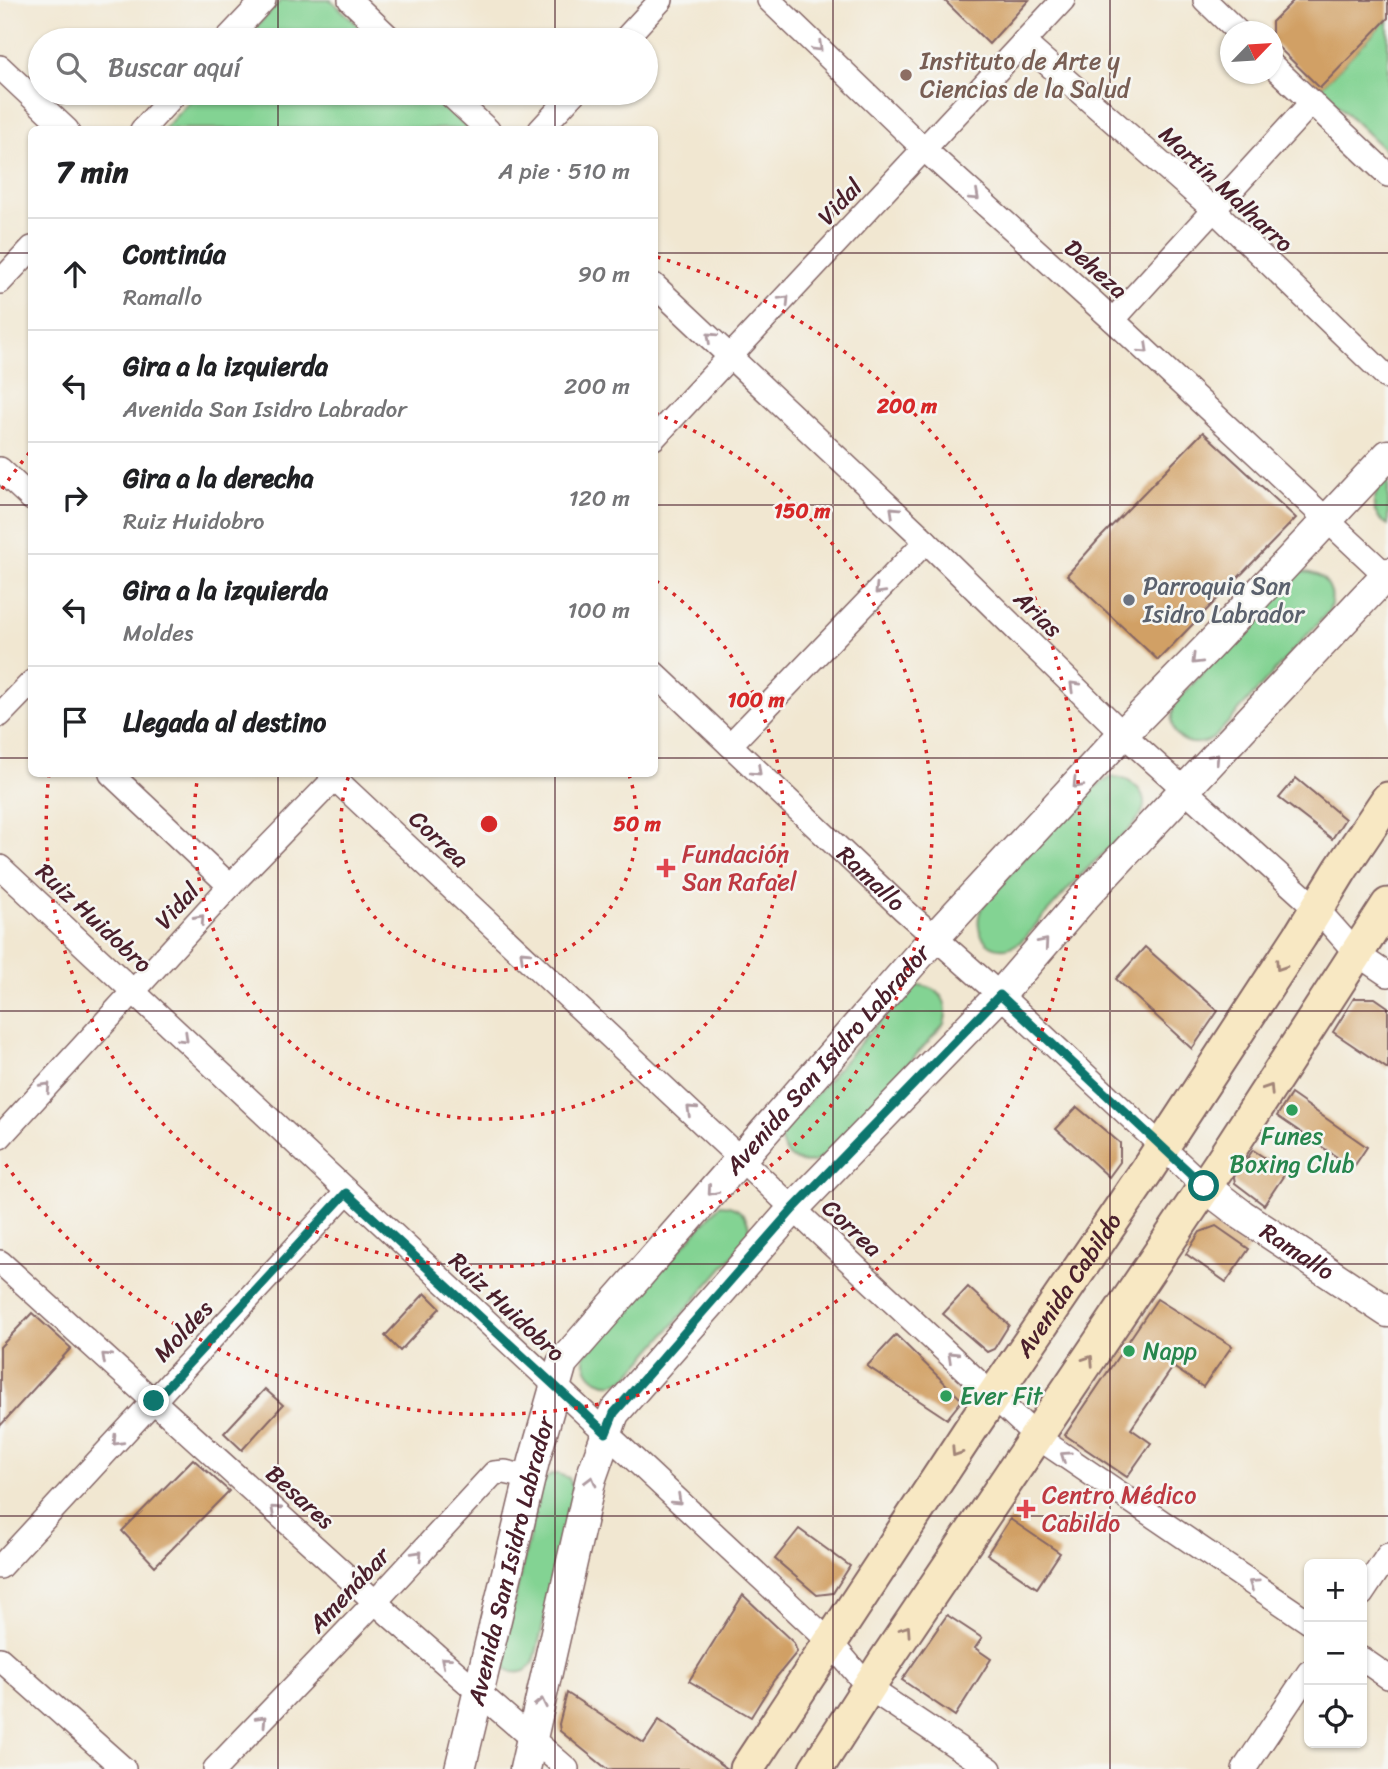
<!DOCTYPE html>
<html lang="es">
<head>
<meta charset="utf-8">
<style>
  :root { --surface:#fff; --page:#f2f2f2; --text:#202124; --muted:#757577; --line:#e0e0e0 }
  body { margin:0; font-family:Sriracha,sans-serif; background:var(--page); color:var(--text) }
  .controls { position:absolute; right:21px; bottom:21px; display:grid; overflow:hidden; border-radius:10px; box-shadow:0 2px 5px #0004 }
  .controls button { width:63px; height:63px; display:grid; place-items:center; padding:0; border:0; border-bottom:2px solid var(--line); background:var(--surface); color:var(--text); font:35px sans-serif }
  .compass { position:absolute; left:1220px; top:21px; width:63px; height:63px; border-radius:50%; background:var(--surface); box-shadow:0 2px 5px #0004; rotate:65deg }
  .stop { position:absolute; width:21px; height:21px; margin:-16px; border:5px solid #0f766e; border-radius:50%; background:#fff }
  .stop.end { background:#0f766e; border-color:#fff; box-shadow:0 2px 7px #0008 }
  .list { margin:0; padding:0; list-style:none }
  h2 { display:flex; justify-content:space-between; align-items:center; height:91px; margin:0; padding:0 28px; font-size:30px }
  h2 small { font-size:23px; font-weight:400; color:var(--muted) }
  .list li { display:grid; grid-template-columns:46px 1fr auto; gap:21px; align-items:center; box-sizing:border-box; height:112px; padding:0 28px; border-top:2px solid var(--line) }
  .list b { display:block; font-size:26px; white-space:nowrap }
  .list p { margin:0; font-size:23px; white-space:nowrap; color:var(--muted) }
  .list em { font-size:23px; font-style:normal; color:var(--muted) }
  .icon { flex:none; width:38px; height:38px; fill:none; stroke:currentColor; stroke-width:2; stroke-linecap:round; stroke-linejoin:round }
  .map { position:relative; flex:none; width:1388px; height:1769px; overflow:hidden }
  .search { position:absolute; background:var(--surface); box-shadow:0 2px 5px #0004; left:28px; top:28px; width:630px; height:77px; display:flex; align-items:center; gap:18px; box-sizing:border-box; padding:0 24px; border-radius:38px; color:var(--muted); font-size:26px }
  .panel { position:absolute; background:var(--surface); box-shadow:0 2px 5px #0004; left:28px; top:126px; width:630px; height:651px; border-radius:10px }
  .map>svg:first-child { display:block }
</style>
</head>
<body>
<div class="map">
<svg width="1388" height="1769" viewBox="0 0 1388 1769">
  <rect width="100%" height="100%" fill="#f6f6f2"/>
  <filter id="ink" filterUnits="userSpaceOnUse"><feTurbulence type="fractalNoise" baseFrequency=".0143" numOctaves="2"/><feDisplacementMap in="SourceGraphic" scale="14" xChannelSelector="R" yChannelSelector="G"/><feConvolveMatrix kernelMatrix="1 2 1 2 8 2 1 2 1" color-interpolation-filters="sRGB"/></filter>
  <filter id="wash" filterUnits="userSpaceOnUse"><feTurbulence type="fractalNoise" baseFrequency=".00686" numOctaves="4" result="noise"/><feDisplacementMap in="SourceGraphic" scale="28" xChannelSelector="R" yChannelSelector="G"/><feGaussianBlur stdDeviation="1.57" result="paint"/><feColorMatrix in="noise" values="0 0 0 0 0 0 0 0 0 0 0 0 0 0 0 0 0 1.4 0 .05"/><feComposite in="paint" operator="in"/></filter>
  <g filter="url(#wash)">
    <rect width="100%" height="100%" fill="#f1e7d1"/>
    <path fill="#83d393" stroke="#66795f" stroke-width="2" d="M281 0H331L374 40H244Z
      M1388 18V153L1320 88Z
      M197 93H429L469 129H164Z
      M1388 474V525C1364 511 1375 491 1388 474Z
      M1302 572C1325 572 1337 590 1329 611L1215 737C1186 756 1159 729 1178 700L1272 596 1294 575Z
      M1113 777C1132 777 1153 796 1140 816 1128 835 1102 853 1086 870 1070 886 1055 904 1039 921 1032 929 1026 939 1017 944 989 960 968 928 984 904 1013 873 1077 790 1113 777Z
      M916 985C939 985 951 1002 944 1024L824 1157C803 1170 783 1160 780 1135L908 988Z
      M720 1205C739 1205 750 1217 750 1236L628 1377C607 1391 586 1380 584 1356Z
      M552 1474H558L569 1478 575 1494 534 1662C525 1676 509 1676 500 1662L542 1482Z"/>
    <g id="blocks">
      <path fill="#d1a065" d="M944 0H1029L989 44Z
        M1294 0H1388V18L1320 88 1272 41V22Z
        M1203 432 1296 518 1158 660 1067 575 1099 539Z
        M1296 778 1345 819 1332 839 1279 798Z
        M1145 947 1218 1011 1192 1049 1116 979Z
        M1354 998H1375L1388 1007V1069L1333 1032Z
        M1291 1094 1367 1147 1353 1168 1277 1116Z
        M1077 1107 1120 1143V1162L1109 1177 1056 1129Z
        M1253 1150 1286 1172 1264 1205 1235 1183 1234 1177Z
        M1216 1226 1249 1249 1226 1282 1186 1254 1200 1232Z
        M968 1287 1009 1325 994 1349 987 1352 943 1314Z
        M425 1293 440 1308 400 1351 385 1336Z
        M1157 1299 1232 1346 1203 1387 1173 1367 1131 1429 1151 1443 1127 1477 1065 1435Z
        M32 1313 71 1348 0 1426V1347Z
        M896 1335 962 1400 947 1419 867 1366Z
        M265 1389 283 1405 242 1450 224 1433Z
        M193 1459 229 1491 155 1566 122 1531Z
        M1010 1519 1060 1553 1037 1588 987 1554Z
        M799 1529 850 1566 833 1593 817 1595 775 1559Z
        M743 1595 794 1643 797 1652 774 1680 751 1717 689 1681Z
        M947 1615 982 1638 975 1648 991 1659 955 1716 902 1680Z
        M567 1693 644 1743 659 1720 728 1769H607L560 1731 559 1724Z"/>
    </g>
  </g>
  <g filter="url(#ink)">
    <use href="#blocks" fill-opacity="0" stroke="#846565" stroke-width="2"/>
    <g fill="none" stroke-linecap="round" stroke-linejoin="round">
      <defs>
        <g id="minor">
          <path d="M350 0 392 40"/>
          <path d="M769 0 925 150 1113 320 1388 577"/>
          <path d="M1205 0 1238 32"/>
          <path d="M226 40 264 0"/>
          <path d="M624 40 661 0"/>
          <path d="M1023 42 1214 210 1388 378"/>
          <path d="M1272 65 1388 175"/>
          <path d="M0 67 67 130"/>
          <path d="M448 93 488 130"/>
          <path d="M142 130 176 93"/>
          <path d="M540 130 574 93"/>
          <path d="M0 282 32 248"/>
          <path d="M654 285 926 541 1123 734 1317 909 1357 954 1388 975"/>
          <path d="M1113 320 1312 102"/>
          <path d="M654 438 1063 0"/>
          <path d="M0 469 32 499"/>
          <path id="s1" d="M654 673 904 910 1000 995 1204 1186"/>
          <path d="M0 715 32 682"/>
          <path d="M730 745 926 541"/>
          <path d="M111 774 230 886"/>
          <path d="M330 774 1037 1437 1309 1622"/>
          <path d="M0 867 831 1643 869 1688 990 1769"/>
          <path d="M0 1137 230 886 339 774"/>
          <path d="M0 1262 393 1618 567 1769"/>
          <path d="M0 1567 346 1193"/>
          <path d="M1362 1594 1388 1555"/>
          <path d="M0 1659 124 1769"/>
          <path d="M1362 1659 1388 1677"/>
          <path d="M215 1769 376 1601 494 1473 505 1472 531 1478"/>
          <path d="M1244 1769 1309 1672"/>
        </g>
        <g id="tertiary">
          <path id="s2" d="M1204 1186 1242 1215 1388 1312"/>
          <path id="s3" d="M460 1769 534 1461 562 1363 935 937 1123 734 1209 646 1388 455"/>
          <path d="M525 1769 591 1478 614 1413 793 1209 1000 995 1086 895 1388 573"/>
        </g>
        <g id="secondary">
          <path id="s4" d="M747 1769 974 1424 1147 1170 1300 936 1341 869 1388 799"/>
          <path d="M816 1769 886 1660 1220 1164 1388 905"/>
        </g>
      </defs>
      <use href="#minor" stroke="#846565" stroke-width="26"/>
      <use href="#tertiary" stroke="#846565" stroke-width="33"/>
      <use href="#secondary" stroke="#846565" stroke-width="37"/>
      <use href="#minor" stroke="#fff" stroke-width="23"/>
      <use href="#tertiary" stroke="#fff" stroke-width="30"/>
      <use href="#secondary" stroke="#f8e8c3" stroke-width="33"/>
    </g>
    <defs><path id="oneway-chevron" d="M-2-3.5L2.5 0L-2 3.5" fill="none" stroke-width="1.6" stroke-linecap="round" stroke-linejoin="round" transform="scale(1.75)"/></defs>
    <g stroke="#ae9aa0">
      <use href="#oneway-chevron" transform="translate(818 47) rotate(44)"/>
      <use href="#oneway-chevron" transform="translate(975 196) rotate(42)"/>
      <use href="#oneway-chevron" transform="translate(785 300) rotate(-47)"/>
      <use href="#oneway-chevron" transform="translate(711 337) rotate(-137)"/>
      <use href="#oneway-chevron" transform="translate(1144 349) rotate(43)"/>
      <use href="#oneway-chevron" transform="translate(894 511) rotate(-137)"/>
      <use href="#oneway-chevron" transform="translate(879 590) rotate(134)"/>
      <use href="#oneway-chevron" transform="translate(1196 660) rotate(135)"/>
      <use href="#oneway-chevron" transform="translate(1074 686) rotate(-136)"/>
      <use href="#oneway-chevron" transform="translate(1215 758) rotate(-47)"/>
      <use href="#oneway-chevron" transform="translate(757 771) rotate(43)"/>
      <use href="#oneway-chevron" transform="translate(1077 784) rotate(133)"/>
      <use href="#oneway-chevron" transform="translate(200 919) rotate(-48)"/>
      <use href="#oneway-chevron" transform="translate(1044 943) rotate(-49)"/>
      <use href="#oneway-chevron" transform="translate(524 955) rotate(-137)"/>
      <use href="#oneway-chevron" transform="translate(184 1038) rotate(44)"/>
      <use href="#oneway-chevron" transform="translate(46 1087) rotate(-47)"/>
      <use href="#oneway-chevron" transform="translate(691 1110) rotate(-137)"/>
      <use href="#oneway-chevron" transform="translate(712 1191) rotate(131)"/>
      <use href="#oneway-chevron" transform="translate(952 1356) rotate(-137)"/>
      <use href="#oneway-chevron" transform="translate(106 1357) rotate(-138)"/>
      <use href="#oneway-chevron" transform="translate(117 1441) rotate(133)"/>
      <use href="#oneway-chevron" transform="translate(1065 1456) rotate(-146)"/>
      <use href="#oneway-chevron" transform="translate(591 1481) rotate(-75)"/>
      <use href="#oneway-chevron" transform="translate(677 1500) rotate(43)"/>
      <use href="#oneway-chevron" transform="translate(275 1510) rotate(-138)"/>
      <use href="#oneway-chevron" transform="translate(418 1555) rotate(-47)"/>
      <use href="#oneway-chevron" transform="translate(1253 1584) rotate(-146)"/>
      <use href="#oneway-chevron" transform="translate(445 1661) rotate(-140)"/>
      <use href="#oneway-chevron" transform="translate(541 1703) rotate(-78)"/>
      <use href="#oneway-chevron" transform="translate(262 1720) rotate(-46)"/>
    </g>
    <g stroke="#a18477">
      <use href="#oneway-chevron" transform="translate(1280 966) rotate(123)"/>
      <use href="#oneway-chevron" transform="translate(1269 1089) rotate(-57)"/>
      <use href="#oneway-chevron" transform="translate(1089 1360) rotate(-57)"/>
      <use href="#oneway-chevron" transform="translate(956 1452) rotate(123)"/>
      <use href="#oneway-chevron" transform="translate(906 1630) rotate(-56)"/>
    </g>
  </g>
  <g fill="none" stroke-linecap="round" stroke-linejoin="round" filter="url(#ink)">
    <path stroke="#0f766e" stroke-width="9" d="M154 1401 346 1193 606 1433 614 1413 793 1209 1000 995 1204 1186"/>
  </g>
  <path fill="none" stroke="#4a1f2b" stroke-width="2" stroke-opacity="0.55" d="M278 0V40M555 0V40M833 0V1769M1110 0V1769M278 93V130M555 93V130M0 253H32M654 253H1388M0 505H32M654 505H1388M0 758H32M654 758H1388M278 774V1769M555 774V1769M0 1011H1388M0 1264H1388M0 1516H1388"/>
  <g fill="none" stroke="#d62828" stroke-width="3.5" stroke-dasharray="3.5 7">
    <path d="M629 775A148 148 0 1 1 349 775"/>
    <path d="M656 581A295 295 0 1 1 198 775"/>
    <path d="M655 413A443 443 0 1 1 49 774"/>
    <path d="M2 489A591 591 0 0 1 30 452M657 257A591 591 0 1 1 2 1159"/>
  </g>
  <circle fill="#8d6e63" stroke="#f6f6f2" stroke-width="2.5" cx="906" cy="75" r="7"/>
  <circle fill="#6b7280" stroke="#f6f6f2" stroke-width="2.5" cx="1129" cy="600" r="7"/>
  <g fill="#e0444e" stroke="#f6f6f2" stroke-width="2.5">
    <path d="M662.5 857.5h7v7h7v7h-7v7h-7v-7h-7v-7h7z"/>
    <path d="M1022.5 1498.5h7v7h7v7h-7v7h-7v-7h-7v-7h7z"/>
  </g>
  <g fill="#2e9e5b" stroke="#f6f6f2" stroke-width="2.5">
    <circle cx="1292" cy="1110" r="7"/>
    <circle cx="1129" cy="1351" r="7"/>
    <circle cx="946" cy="1396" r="7"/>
  </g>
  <g text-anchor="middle" stroke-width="5" stroke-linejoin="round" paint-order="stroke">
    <g font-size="24" fill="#785e54" stroke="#f6f6f2" text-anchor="start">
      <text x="920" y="69">Instituto de Arte y<tspan x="920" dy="28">Ciencias de la Salud</tspan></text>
    </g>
    <g font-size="24" fill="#4a1f2b" stroke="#f6f6f2">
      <text transform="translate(1226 189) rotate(43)" y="8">Martín Malharro</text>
      <text transform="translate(840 202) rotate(-47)" y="8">Vidal</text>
      <text transform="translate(1096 269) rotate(42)" y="8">Deheza</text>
      <text transform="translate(1038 614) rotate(44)" y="8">Arias</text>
      <text transform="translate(439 839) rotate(43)" y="8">Correa</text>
      <text dy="8" stroke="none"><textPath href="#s1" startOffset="299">Ramallo</textPath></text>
      <text transform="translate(177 906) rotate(-48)" y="8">Vidal</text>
      <text transform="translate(94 918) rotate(43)" y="8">Ruiz Huidobro</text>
      <text dy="8" stroke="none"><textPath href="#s3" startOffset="822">Avenida San Isidro Labrador</textPath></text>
      <text transform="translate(852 1228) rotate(43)" y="8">Correa</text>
      <text dy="8" stroke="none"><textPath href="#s2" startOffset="114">Ramallo</textPath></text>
      <text dy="8" stroke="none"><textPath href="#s4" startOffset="581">Avenida Cabildo</textPath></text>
      <text transform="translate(507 1307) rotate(43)" y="8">Ruiz Huidobro</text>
      <text transform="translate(183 1331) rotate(-47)" y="8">Moldes</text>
      <text transform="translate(300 1497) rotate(42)" y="8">Besares</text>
      <text dy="8" stroke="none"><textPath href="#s3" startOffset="214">Avenida San Isidro Labrador</textPath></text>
      <text transform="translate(349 1590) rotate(-47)" y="8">Amenábar</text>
    </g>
    <g font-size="24" fill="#5b616d" stroke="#f6f6f2" text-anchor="start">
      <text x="1143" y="594">Parroquia San<tspan x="1143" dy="28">Isidro Labrador</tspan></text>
    </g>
    <g font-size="24" fill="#be3a42" stroke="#f6f6f2" text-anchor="start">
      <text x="682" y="862">Fundación<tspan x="682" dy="28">San Rafael</tspan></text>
      <text x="1042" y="1503">Centro Médico<tspan x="1042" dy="28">Cabildo</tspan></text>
    </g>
    <g font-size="24" fill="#27864d" stroke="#f6f6f2" text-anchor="start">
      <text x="1292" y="1144" text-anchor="middle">Funes<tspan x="1292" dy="28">Boxing Club</tspan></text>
      <text x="1143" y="1359">Napp</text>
      <text x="960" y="1404">Ever Fit</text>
    </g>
  </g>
  <circle cx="489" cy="824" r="10" fill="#d62828" stroke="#f6f6f2" stroke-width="3.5"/>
  <g font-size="21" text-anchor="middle" font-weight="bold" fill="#d62828" stroke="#f6f6f2" stroke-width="5" stroke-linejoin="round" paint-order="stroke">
    <text x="907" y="413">200 m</text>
    <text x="802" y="518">150 m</text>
    <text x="756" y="707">100 m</text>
    <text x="637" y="831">50 m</text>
  </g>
</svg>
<div class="controls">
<button>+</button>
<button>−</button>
<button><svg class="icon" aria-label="locate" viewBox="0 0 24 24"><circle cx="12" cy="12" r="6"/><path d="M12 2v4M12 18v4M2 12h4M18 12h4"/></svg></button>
</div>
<svg class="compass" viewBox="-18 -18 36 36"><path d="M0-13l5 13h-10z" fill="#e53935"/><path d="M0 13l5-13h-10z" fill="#757577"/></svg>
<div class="stop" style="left:1204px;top:1186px"></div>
<div class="stop end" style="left:154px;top:1401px"></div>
<div class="search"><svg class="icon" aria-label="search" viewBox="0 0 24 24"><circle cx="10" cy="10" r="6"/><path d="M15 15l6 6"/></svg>Buscar aquí</div>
<section class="panel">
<h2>7 min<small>A pie · 510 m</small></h2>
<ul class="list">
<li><svg class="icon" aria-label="ahead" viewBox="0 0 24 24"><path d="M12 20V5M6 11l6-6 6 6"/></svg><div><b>Continúa</b><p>Ramallo</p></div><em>90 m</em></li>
<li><svg class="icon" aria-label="left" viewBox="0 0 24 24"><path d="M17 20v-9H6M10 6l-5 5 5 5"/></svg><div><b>Gira a la izquierda</b><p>Avenida San Isidro Labrador</p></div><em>200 m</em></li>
<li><svg class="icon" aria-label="right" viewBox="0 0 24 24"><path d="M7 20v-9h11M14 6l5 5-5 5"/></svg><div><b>Gira a la derecha</b><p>Ruiz Huidobro</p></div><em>120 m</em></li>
<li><svg class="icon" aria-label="left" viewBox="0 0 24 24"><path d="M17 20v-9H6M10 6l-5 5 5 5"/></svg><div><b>Gira a la izquierda</b><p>Moldes</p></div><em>100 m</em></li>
<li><svg class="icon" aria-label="arrive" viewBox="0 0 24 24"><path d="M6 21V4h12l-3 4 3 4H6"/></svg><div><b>Llegada al destino</b></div></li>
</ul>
</section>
</div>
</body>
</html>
